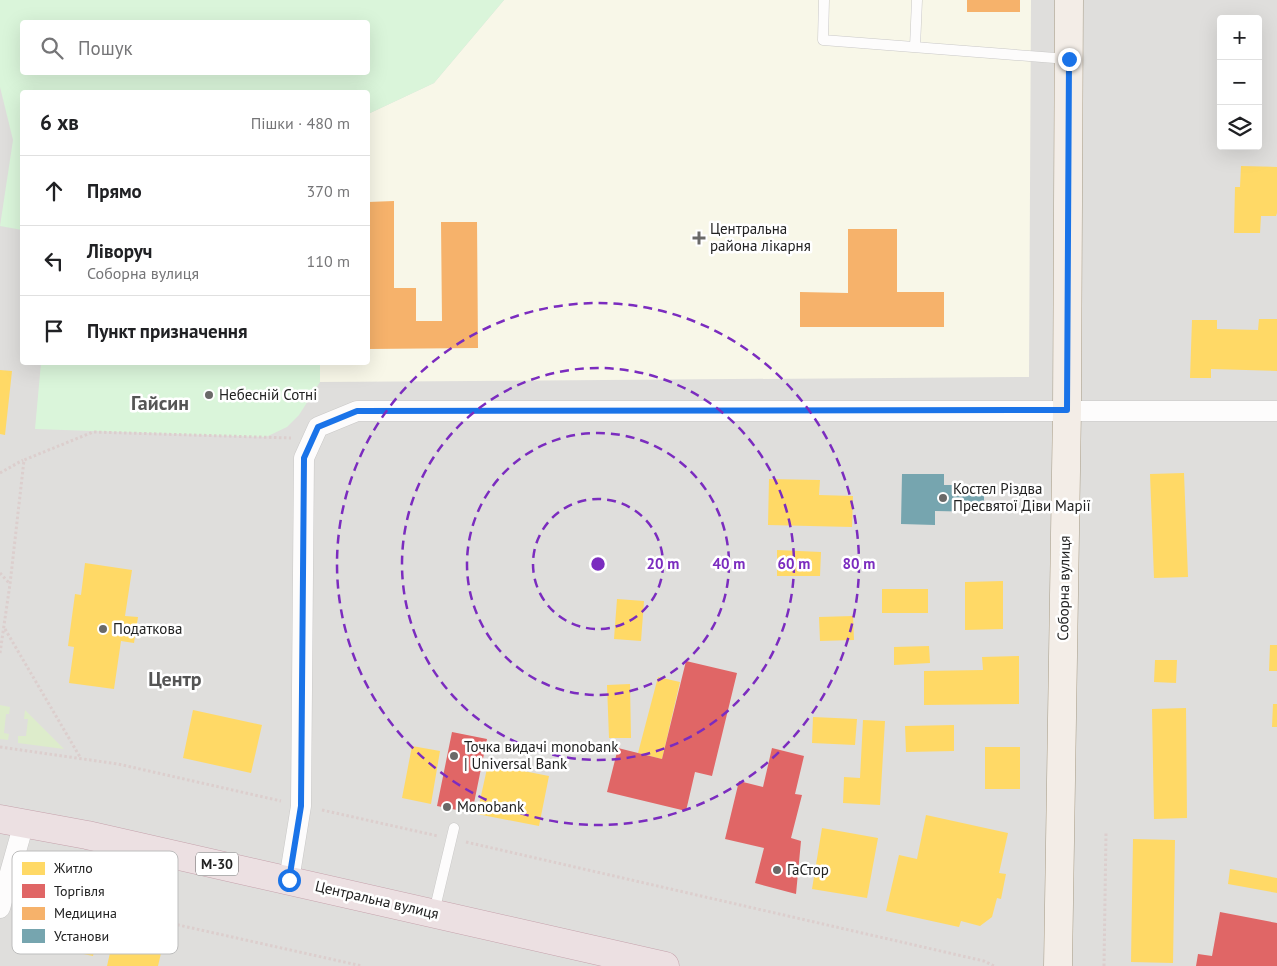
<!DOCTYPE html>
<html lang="uk">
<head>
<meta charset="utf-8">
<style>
  :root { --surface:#fff; --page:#f2f2f2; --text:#202124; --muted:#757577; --line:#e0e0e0 }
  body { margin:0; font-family:"PT Sans",sans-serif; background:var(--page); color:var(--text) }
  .controls { position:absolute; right:15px; top:15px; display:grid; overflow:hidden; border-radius:5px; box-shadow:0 5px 20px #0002 }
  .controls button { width:45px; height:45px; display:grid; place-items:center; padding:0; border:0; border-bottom:1px solid var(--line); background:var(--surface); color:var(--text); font:25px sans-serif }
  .stop { position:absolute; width:15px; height:15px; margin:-11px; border:4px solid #1a73e8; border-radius:50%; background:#fff }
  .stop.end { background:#1a73e8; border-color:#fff; box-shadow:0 1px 5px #0008 }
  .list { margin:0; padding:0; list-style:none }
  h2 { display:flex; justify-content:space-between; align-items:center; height:65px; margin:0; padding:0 20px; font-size:21px }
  h2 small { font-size:16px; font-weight:400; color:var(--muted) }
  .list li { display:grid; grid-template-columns:32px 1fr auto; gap:15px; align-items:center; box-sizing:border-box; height:70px; padding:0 20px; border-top:1px solid var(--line) }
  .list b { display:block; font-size:19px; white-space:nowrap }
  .list p { margin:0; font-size:16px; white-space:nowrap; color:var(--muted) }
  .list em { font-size:16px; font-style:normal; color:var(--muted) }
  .icon { flex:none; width:28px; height:28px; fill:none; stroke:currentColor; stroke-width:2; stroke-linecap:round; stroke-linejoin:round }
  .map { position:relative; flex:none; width:1277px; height:966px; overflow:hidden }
  .search { position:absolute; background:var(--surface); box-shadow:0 5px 20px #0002; left:20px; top:20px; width:350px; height:55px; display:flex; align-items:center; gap:12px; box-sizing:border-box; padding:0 18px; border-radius:5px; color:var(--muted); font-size:19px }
  .panel { position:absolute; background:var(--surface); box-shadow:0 5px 20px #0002; left:20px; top:90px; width:350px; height:275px; border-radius:5px }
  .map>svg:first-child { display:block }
</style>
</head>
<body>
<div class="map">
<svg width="1277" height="966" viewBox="0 0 1277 966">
  <rect width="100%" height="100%" fill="#f0eeeb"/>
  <path fill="#dfdedc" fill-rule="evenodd" d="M0 0H1277V966H0ZM1221 19H1258V146H1221ZM22 22H368V72H22ZM22 92H368V362H22Z"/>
  <path fill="#f8f7e8" d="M504 0H1031L1029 377 320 382V363L368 362V114L434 83Z"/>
  <path fill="#ddeccb" d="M0 705 10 707 9 714H6L4 733 9 734 8 740 0 739Z
    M25 710 64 749 18 743V736H26L28 719H24Z"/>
  <path fill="#daf5da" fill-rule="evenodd" d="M0 0H504L434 83 368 114V92H22V230L0 226 13 140 0 87ZM22 22H368V72H22Z
    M41 363H320V382L299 415 287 427 266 437 35 429Z"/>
  <path fill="#ffd966" d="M1241 166 1277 167V213L1276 216H1261L1260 233H1234L1235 187H1240Z
    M1259 319H1277V371L1211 369V378H1190L1192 320H1217V329L1258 330Z
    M0 370 12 371 5 435 0 434Z
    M1184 473 1188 577 1154 578 1150 474Z
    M769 479 820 480 819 495 853 496 852 527 768 525Z
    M777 550 821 552 820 576H777Z
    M85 563 132 570 125 616 138 617 134 643 121 641 114 689 69 683 74 647 68 646 75 594 81 595Z
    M1003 581V629L965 630V582Z
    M882 589H928V613H882Z
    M617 599 644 601 641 641 614 639Z
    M853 616 854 640 820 641 819 617Z
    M1270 645H1277V671H1269Z
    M929 646 930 663 894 665V647Z
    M1019 656V704L924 705V671L983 670 982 657Z
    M1155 660H1177L1176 683 1154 682Z
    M658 677 680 682 662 759 638 753Z
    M630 684 631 738H609L607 685Z
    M1273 704H1277V727H1272Z
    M1186 708 1187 818 1154 819 1152 709Z
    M193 710 262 725 251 773 183 758Z
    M813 717 857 719 855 745 812 743Z
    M863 720 885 721 880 805 843 803 844 777 860 778Z
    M954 725V751L906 752 905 726Z
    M412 746 440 751 431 804 402 798Z
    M985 747H1020V789H985Z
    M488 764 549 776 539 826 477 814Z
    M926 815 1008 833 999 873 1006 874 1001 899 997 898 992 917 980 926 961 921 959 927 886 911 899 855 917 859Z
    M822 828 878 838 867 898 812 889Z
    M1133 839 1175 840 1173 963 1131 962Z
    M1230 869 1277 878V893L1228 884Z
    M40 900 102 914 93 956 31 943Z
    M149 928 166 932 158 966H107L115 931 146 938Z"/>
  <path fill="#e06666" d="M686 661 737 673 712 776 695 772 686 811 607 792 618 748 662 759Z
    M452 732 487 739 472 813 437 806Z
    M772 748 804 756 795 794 802 795 791 838 801 841 796 894 755 883 764 848 725 839 739 781 763 787Z
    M1220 912 1277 923V966H1196L1198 954 1212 956Z"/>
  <path fill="#f6b26b" d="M967 0H1020V12H967Z
    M394 201V288H416V321H442L441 222H477L478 348 368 349V202Z
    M848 229H897V292H944V327H800V292L848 293Z"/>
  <path fill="#76a5af" d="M902 474H944V485H984V512L935 511V525L901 524Z"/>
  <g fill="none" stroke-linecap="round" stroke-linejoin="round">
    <defs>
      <path id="lane" d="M824 0 823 40 1068 59
        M915 47 917 0
        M434 912 454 828"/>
      <path id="street" d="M289 880 301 806 304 458 318 427 357 411H1277
        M0 908 24 823"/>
      <path id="primary" d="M1058 966 1067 410 1069 0"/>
      <path id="highway" d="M0 819 87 835 665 966"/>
    </defs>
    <use href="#lane" stroke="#c9c8c7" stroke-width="11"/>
    <use href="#street" stroke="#c9c8c7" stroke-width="21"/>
    <use href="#primary" stroke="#a79c86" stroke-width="29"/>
    <use href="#highway" stroke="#c5a2ac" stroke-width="29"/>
    <path stroke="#dccecd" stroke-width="3" stroke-dasharray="2.5 2.5" stroke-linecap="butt" d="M0 473 23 460
      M0 573 10 584
      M5 629 80 757
      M0 653 10 584 24 460 93 432 291 438
      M0 747 118 764 281 801
      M322 810 438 836
      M466 842 984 961 994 966
      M26 891 362 966
      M1104 966 1106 832"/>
    <use href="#lane" stroke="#fdfcfc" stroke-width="10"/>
    <use href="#street" stroke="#fdfcfc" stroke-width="20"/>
    <use href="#primary" stroke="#f3ede7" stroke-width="28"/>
    <use href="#highway" stroke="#ece0e2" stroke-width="28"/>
  </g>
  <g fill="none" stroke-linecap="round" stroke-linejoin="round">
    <path stroke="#1a73e8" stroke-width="6" d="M289 880 301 806 304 458 318 427 357 411 1067 410 1069 59"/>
  </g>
  <g fill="none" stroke="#7b2cbf" stroke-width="2.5" stroke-dasharray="9 6">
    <circle cx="598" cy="564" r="65"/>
    <circle cx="598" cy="564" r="131"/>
    <circle cx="598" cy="564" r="196"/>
    <circle cx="598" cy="564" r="261"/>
  </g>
  <g fill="#6a6968" stroke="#fff" stroke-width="2">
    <path d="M696.5 230.5h5v5h5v5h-5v5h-5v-5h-5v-5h5z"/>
    <circle cx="209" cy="395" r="5"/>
    <circle cx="943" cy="498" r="5"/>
    <circle cx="103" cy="629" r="5"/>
    <circle cx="454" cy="756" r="5"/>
    <circle cx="447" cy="807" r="5"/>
    <circle cx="777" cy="870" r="5"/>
  </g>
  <g text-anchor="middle" stroke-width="5" stroke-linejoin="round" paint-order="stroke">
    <rect fill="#fff" stroke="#646464" stroke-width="1" x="196" y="852.5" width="42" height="23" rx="4"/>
    <g font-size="14" font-weight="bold" fill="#222">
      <text x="217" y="869">М-30</text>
    </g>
    <g font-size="15" fill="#222" stroke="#fff" text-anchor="start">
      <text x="710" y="234">Центральна<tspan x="710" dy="17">района лікарня</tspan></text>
      <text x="219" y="400">Небесній Сотні</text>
      <text x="953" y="494">Костел Різдва<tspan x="953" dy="17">Пресвятої Діви Марії</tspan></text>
      <text x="113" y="634">Податкова</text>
      <text x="464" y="752">Точка видачі monobank<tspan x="464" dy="17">| Universal Bank</tspan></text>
      <text x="457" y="812">Monobank</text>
      <text x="787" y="875">ГаСтор</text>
    </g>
    <g font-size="15" fill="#222" stroke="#fff">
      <text transform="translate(1064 588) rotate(-89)" y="5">Соборна вулиця</text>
      <text transform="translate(377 900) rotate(13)" y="5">Центральна вулиця</text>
    </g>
    <g font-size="20" font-weight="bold" fill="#555" stroke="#fff">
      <text x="160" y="410">Гайсин</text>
      <text x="175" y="686">Центр</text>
    </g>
  </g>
  <rect x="12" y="851" width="166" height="103" rx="8" fill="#fff" stroke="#bdbdbd" stroke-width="1"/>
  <rect x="22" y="862" width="23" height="13" fill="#ffd966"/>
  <rect x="22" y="884" width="23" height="14" fill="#e06666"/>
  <rect x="22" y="907" width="23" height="13" fill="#f6b26b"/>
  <rect x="22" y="929" width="23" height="14" fill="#76a5af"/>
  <g font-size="14" fill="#222">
    <text x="54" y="873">Житло</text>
    <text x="54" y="896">Торгівля</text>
    <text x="54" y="918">Медицина</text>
    <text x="54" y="941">Установи</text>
  </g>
  <circle cx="598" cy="564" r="8" fill="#7b2cbf" stroke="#fff" stroke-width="2.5"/>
  <g font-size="15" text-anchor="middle" font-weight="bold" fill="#7b2cbf" stroke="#fff" stroke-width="5" stroke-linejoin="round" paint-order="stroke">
    <text x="663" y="569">20 m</text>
    <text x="729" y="569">40 m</text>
    <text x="794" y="569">60 m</text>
    <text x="859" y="569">80 m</text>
  </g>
</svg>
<div class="controls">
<button>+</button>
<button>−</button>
<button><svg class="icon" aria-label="layers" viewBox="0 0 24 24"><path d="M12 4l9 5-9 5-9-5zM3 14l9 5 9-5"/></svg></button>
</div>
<div class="stop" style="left:289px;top:880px"></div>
<div class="stop end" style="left:1069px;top:59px"></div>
<div class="search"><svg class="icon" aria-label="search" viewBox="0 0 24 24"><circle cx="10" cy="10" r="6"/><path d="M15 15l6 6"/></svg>Пошук</div>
<section class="panel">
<h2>6 хв<small>Пішки · 480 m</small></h2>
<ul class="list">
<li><svg class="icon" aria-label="ahead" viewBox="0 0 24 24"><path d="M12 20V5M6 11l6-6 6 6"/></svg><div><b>Прямо</b></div><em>370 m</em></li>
<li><svg class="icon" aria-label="left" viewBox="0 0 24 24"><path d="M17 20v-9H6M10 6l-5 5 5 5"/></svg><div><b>Ліворуч</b><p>Соборна вулиця</p></div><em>110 m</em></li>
<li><svg class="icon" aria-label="arrive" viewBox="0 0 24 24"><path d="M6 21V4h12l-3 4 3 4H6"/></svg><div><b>Пункт призначення</b></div></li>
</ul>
</section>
</div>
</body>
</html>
